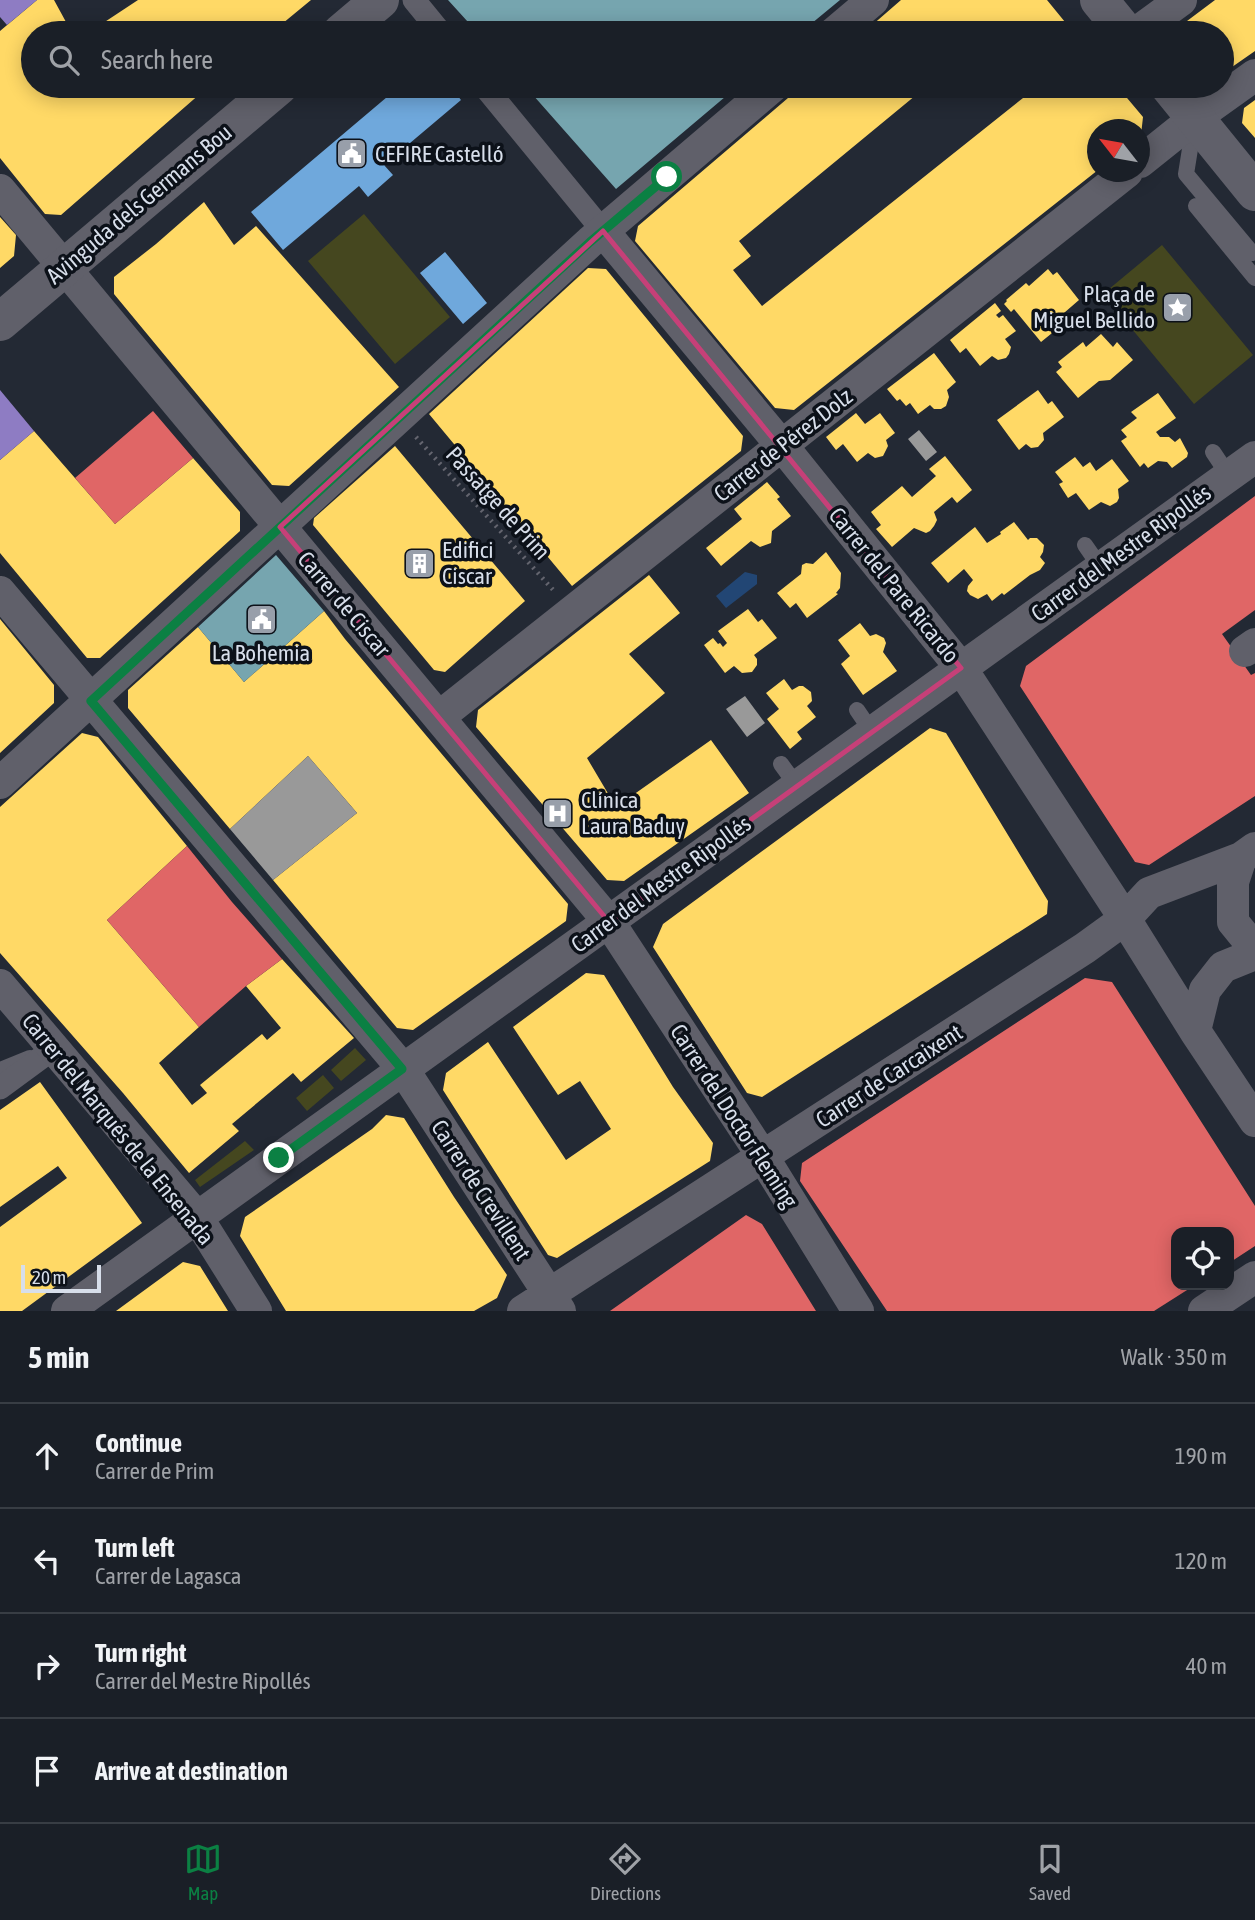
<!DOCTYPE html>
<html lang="en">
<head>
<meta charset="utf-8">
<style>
  :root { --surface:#1a1f27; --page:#272c33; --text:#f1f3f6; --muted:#9fa2a7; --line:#383d44; --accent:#0b8043 }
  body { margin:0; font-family:"Asap Condensed",sans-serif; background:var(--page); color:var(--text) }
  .controls { position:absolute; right:21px; bottom:21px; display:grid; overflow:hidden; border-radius:14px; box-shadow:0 4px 18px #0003 }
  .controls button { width:63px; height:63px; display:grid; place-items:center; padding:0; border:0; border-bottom:2px solid var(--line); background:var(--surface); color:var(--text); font:35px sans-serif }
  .compass { position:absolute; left:1087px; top:119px; width:63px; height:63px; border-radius:50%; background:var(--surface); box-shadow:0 4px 18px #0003; rotate:301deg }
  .scale { position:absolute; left:21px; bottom:18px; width:80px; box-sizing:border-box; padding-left:7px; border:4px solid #d7deea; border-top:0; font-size:19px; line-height:24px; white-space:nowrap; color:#d7deea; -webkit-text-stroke:5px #0c1119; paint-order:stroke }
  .stop { position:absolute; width:21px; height:21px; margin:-16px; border:5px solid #0b8043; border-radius:50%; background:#fff }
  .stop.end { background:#0b8043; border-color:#fff; box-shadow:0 2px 7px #0008 }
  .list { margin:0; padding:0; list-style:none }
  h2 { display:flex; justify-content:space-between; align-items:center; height:91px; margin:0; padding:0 28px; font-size:30px }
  h2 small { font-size:23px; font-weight:400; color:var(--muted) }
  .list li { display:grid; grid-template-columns:46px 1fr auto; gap:21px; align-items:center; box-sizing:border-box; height:105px; padding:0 28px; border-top:2px solid var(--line) }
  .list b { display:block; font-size:26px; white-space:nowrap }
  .list p { margin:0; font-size:23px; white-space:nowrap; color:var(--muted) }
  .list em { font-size:23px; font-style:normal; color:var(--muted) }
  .icon { flex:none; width:38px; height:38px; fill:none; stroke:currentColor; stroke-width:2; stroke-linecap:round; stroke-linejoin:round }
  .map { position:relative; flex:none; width:1255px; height:1311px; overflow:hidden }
  .search { position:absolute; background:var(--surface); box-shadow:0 4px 18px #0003; left:21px; right:21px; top:21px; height:77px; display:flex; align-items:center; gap:18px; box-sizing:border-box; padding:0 24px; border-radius:38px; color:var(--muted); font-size:26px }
  .sheet { height:511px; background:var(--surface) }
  nav { display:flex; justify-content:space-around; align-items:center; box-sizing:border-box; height:98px; border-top:2px solid var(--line); background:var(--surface); font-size:19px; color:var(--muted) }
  nav a { display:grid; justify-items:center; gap:4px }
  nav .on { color:var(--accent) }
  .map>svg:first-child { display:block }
</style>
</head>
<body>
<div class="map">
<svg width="1255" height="1311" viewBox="0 0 1255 1311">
  <rect width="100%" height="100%" fill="#232934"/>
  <path fill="#45471f" d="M364 214 450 317 395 364 308 261Z
    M1162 245 1253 355 1194 404 1103 294Z
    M355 1048 366 1060 341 1081 331 1070Z
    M323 1075 334 1088 307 1111 296 1098Z
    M245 1141 254 1150 200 1187 195 1180Z"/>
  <path fill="#224674" d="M745 572 757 575V584L726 608 716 596Z"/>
  <path fill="#ffd966" d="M37 0H54L72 33H33V86H209L61 215 45 214 0 158V31Z
    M138 0H311L271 33H88Z
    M901 0H1047L1074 33H863Z
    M1215 0H1255V51L1222 74V33H1171Z
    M802 86H927L739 241 751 256 733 270 762 306 1023 98 1014 86H1117L1143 117 1141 135H1140V130H1098V170L794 410 775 408 635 241 638 226Z
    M1255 100V138L1242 123 1244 108Z
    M204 202 234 245 256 226 399 387 289 486 272 485 114 294V277L156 244Z
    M0 217 16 235 14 256 0 268Z
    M588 268 606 269 743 436 741 451 572 586 429 414Z
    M1048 269 1053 275 1057 272 1079 300 1057 319 1062 325 1041 342 1014 309 1011 312 1004 304 1007 301 1006 300 1026 283 1029 286Z
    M995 303 1001 311 996 315 999 318 1003 315 1016 331 1005 339 1011 347 1009 354 1006 358 998 360 992 356 980 366 966 348 960 353 950 340Z
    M1101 334 1113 347 1117 342 1133 360 1110 380 1099 381 1078 398 1056 372 1062 367 1058 362 1083 342 1086 347Z
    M934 353 956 382 947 390 949 397 946 406 941 409H934L930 405 918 414 910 403 906 406 900 399 897 401 887 389Z
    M1038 390 1048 404 1052 401 1064 417 1043 433 1044 440 1038 447 1031 448 1026 444 1019 450 997 420Z
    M1158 393 1176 418 1156 432 1160 437H1169L1175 442 1180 438 1188 453 1187 457 1172 468 1167 462 1158 461 1148 468 1144 463 1140 467 1121 441 1127 437 1121 430 1137 418 1131 412Z
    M856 413 865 424 880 413 895 433 886 440 888 446 883 456 875 458 868 453 857 462 843 444 836 450 826 437Z
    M34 431 115 524 193 458 240 512V531L100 658H87L0 553V460Z
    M395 446 525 601 445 672 434 670 313 525 314 518Z
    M945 456 972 490 957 503 952 497 934 512 937 520 934 526 930 531 926 533 914 528 892 547 876 529 881 525 871 512 902 486 912 497 936 476 929 469Z
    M1075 457 1083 467 1090 462 1096 471 1112 459 1129 481 1118 489 1119 498 1117 502 1110 506 1101 502 1089 510 1076 493 1068 498 1059 484 1063 482 1055 472Z
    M767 482 780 497 777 499 791 516 772 531 771 543 760 547 751 541 721 566 706 548 742 519 734 509Z
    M1014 522 1028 540 1030 538H1037L1044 545 1043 552 1040 557 1045 563 1040 570 1030 575 1004 595 1002 593 992 601 987 594 978 599 970 595 967 591 968 586 973 580 964 569 948 583 931 563 975 527 987 543 1001 534 1000 532Z
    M826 552 841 573 840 588 836 593 838 594 807 618 796 603 790 608 777 593 801 574 802 565 806 563 813 564Z
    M649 575 680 613 629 654 665 693 587 758 616 807 711 740 749 793 624 881 607 880 476 727 478 710Z
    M748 609 758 622 762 619 777 638 754 655 757 659V665L752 672 742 673 734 666 725 673 704 645 713 638 718 644 720 643 723 647 727 643 718 631Z
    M324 611 345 639 568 904 566 921 413 1030 397 1028 273 880 357 813 308 756 230 829 128 708V690L198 627 244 682Z
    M0 619 54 685V703L0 753Z
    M860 623 870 636 876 634 884 638 886 643 883 652 897 671 863 695 841 664 850 656 838 640Z
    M784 679 792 690 799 686H803L811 692 812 701 807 706 816 717 797 732 802 739 790 749 767 719 779 709 766 693Z
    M930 728 946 733 1048 901 1047 914 762 1097 747 1093 653 947 663 924Z
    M82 733 98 737 187 846 107 920 199 1027 159 1063 192 1105 207 1093 200 1085 262 1034 267 1040 281 1028 246 986 282 959 354 1038 301 1082 293 1073 232 1124 239 1131 189 1173 123 1093 0 953V807Z
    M586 973 604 975 673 1087 713 1143 710 1161 557 1258 548 1255 443 1090 446 1073 488 1042 566 1160 611 1129 580 1081 558 1095 513 1027Z
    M40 1082 142 1223 22 1311H0V1227L67 1178 58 1166 0 1207V1110Z
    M386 1115 404 1118 454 1197 507 1275 497 1298 474 1311H286L240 1236 245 1217 372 1129Z
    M183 1262 200 1266 228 1311H116Z"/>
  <path fill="#e06666" d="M153 411 193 458 115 524 75 478Z
    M1255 496V610L1222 634 1251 675 1255 673V796L1149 865 1135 862 1020 686 1026 666Z
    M187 846 232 902 282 959 246 986 199 1027 107 920Z
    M1085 978 1112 982 1255 1206V1246L1229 1263V1232H1176V1285H1195L1154 1311H887L800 1181 802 1163Z
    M746 1215 762 1224 816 1311H610Z"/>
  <path fill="#8e7cc3" d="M0 0H37L7 25 0 17Z
    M0 390 34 431 0 460Z"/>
  <path fill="#6fa8dc" d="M400 86H450L461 100 384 165 393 175 368 197 359 186 283 250 251 212Z
    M445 252 487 303 463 324 420 273Z"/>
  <path fill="#76a5af" d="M448 0H840L800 33H478Z
    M525 86H738L616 189Z
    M276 555 324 611 244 682 198 627Z"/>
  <path fill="#999" d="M919 430 937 452 926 461 908 439Z
    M745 696 765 723 747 737 726 709Z
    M308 756 357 813 273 880 230 829Z"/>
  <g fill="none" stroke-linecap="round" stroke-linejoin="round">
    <path stroke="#64656f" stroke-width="4.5" stroke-dasharray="2 5" stroke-linecap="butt" d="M298 33 310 23
      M416 437 555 592"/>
    <path stroke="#60606a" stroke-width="16" d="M1194 124 1186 174 1252 253
      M1196 206 1255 278
      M1213 452 1229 476
      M1085 545 1101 568
      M857 710 872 732
      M781 764 797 786
      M0 1070 30 1058"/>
    <path stroke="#60606a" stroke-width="23" d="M414 0 441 33
      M484 86 603 231
      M0 1088 53 1049"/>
    <path stroke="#60606a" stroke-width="32" d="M834 33 873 0
      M1136 33 1181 0
      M1140 162 1195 118 1255 75
      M0 190 609 922 763 1157 858 1311
      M603 231 792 458 961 668 1125 919 1195 1031 1255 1121
      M0 592 403 1069 560 1311
      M1245 651 1255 644
      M439 717 1127 172
      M0 783 590 242 773 86
      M1241 858 1233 882V922L1255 949
      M0 985 197 1217 256 1311
      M1195 1031 1205 990 1223 967 1255 954
      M67 1311 1255 457
      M523 1311 1085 948 1125 919 1149 893 1241 858 1255 848
      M1204 1311 1255 1277"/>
    <path stroke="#60606a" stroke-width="38" d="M1099 0 1126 33
      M341 33 380 0
      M1169 86 1255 192
      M0 322 279 86"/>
  </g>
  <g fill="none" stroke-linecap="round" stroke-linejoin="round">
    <path stroke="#0b8043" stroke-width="9" d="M279 1158 402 1069 91 701 590 242 667 177"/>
  </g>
  <path fill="none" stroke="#c64078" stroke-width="5" stroke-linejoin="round" d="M603 231 961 668 609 922 280 527Z"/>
  <defs>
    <symbol id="civic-square" viewBox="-11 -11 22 22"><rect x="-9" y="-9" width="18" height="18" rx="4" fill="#989faa" stroke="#0c1119"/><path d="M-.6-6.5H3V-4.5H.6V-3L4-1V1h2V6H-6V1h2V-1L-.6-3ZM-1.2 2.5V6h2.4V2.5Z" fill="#fff"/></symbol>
    <symbol id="sight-square" viewBox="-11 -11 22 22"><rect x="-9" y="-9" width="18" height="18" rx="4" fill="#989faa" stroke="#0c1119"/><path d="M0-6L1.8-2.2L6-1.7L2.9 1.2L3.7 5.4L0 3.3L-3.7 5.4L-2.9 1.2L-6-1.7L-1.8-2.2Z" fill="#fff"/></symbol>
    <symbol id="building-square" viewBox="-11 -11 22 22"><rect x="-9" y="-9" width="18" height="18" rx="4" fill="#989faa" stroke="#0c1119"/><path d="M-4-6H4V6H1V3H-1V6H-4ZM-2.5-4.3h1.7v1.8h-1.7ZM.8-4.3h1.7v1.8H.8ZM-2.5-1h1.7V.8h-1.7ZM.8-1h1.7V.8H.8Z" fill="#fff"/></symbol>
    <symbol id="hospital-square" viewBox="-11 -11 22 22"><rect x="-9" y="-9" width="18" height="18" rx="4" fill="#989faa" stroke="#0c1119"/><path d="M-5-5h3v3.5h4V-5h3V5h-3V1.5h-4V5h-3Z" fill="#fff"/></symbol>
  </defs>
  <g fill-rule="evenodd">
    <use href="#civic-square" x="334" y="136" width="35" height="35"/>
    <use href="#sight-square" x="1160" y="290" width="35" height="35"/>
    <use href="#building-square" x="402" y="546" width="35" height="35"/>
    <use href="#civic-square" x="244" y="602" width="35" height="35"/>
    <use href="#hospital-square" x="540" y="796" width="35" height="35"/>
  </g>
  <g text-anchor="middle" stroke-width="7" stroke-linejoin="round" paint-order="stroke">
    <g font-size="23" fill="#d7deea" stroke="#0c1119" text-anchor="start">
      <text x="375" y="162">CEFIRE Castelló</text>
      <text x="1155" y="302" text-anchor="end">Plaça de<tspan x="1155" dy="26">Miguel Bellido</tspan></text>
      <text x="442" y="558">Edifici<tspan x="442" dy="26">Ciscar</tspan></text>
      <text x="261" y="661" text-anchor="middle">La Bohemia</text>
      <text x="581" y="808">Clínica<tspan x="581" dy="26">Laura Baduy</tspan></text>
    </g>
    <g font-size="23" fill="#d7deea" stroke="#0c1119">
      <text transform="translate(139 204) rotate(-40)" y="8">Avinguda dels Germans Bou</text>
      <text transform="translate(783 445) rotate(-38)" y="8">Carrer de Pérez Dolz</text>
      <text transform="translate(498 503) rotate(48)" y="8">Passatge de Prim</text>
      <text transform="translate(1121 553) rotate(-36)" y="8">Carrer del Mestre Ripollés</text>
      <text transform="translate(894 585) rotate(51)" y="8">Carrer del Pare Ricardo</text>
      <text transform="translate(344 604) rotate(50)" y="8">Carrer de Ciscar</text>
      <text transform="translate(661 884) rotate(-36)" y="8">Carrer del Mestre Ripollés</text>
      <text transform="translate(889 1076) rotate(-33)" y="8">Carrer de Carcaixent</text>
      <text transform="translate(734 1116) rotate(57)" y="8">Carrer del Doctor Fleming</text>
      <text transform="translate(118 1129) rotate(51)" y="8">Carrer del Marqués de la Ensenada</text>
      <text transform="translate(481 1190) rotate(57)" y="8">Carrer de Crevillent</text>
    </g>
  </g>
</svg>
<div class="controls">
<button><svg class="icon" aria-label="locate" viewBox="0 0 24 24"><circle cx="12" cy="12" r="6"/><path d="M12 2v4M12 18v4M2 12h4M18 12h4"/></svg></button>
</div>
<svg class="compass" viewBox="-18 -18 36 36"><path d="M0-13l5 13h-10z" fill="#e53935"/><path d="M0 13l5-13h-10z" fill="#9fa2a7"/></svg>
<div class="scale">20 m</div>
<div class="stop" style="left:667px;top:177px"></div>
<div class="stop end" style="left:279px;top:1158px"></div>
<div class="search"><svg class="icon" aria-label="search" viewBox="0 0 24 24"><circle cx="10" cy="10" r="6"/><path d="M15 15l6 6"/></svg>Search here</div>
</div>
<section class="sheet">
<h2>5 min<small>Walk · 350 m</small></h2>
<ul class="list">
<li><svg class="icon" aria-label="ahead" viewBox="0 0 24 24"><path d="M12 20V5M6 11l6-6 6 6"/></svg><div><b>Continue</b><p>Carrer de Prim</p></div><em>190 m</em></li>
<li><svg class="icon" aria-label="left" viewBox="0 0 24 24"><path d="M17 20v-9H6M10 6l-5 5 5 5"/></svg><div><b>Turn left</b><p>Carrer de Lagasca</p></div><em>120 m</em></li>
<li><svg class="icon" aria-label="right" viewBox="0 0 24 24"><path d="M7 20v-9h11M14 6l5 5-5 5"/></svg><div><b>Turn right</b><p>Carrer del Mestre Ripollés</p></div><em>40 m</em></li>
<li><svg class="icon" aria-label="arrive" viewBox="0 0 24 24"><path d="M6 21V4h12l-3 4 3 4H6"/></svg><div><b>Arrive at destination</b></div></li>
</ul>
</section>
<nav>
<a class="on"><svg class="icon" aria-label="map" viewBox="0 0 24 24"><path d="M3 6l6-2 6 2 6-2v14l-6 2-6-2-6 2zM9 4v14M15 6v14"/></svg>Map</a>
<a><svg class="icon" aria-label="directions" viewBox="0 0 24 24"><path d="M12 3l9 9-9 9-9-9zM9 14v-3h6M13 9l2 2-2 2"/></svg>Directions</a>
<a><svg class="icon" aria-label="saved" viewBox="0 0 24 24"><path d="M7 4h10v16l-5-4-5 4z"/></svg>Saved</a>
</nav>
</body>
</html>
